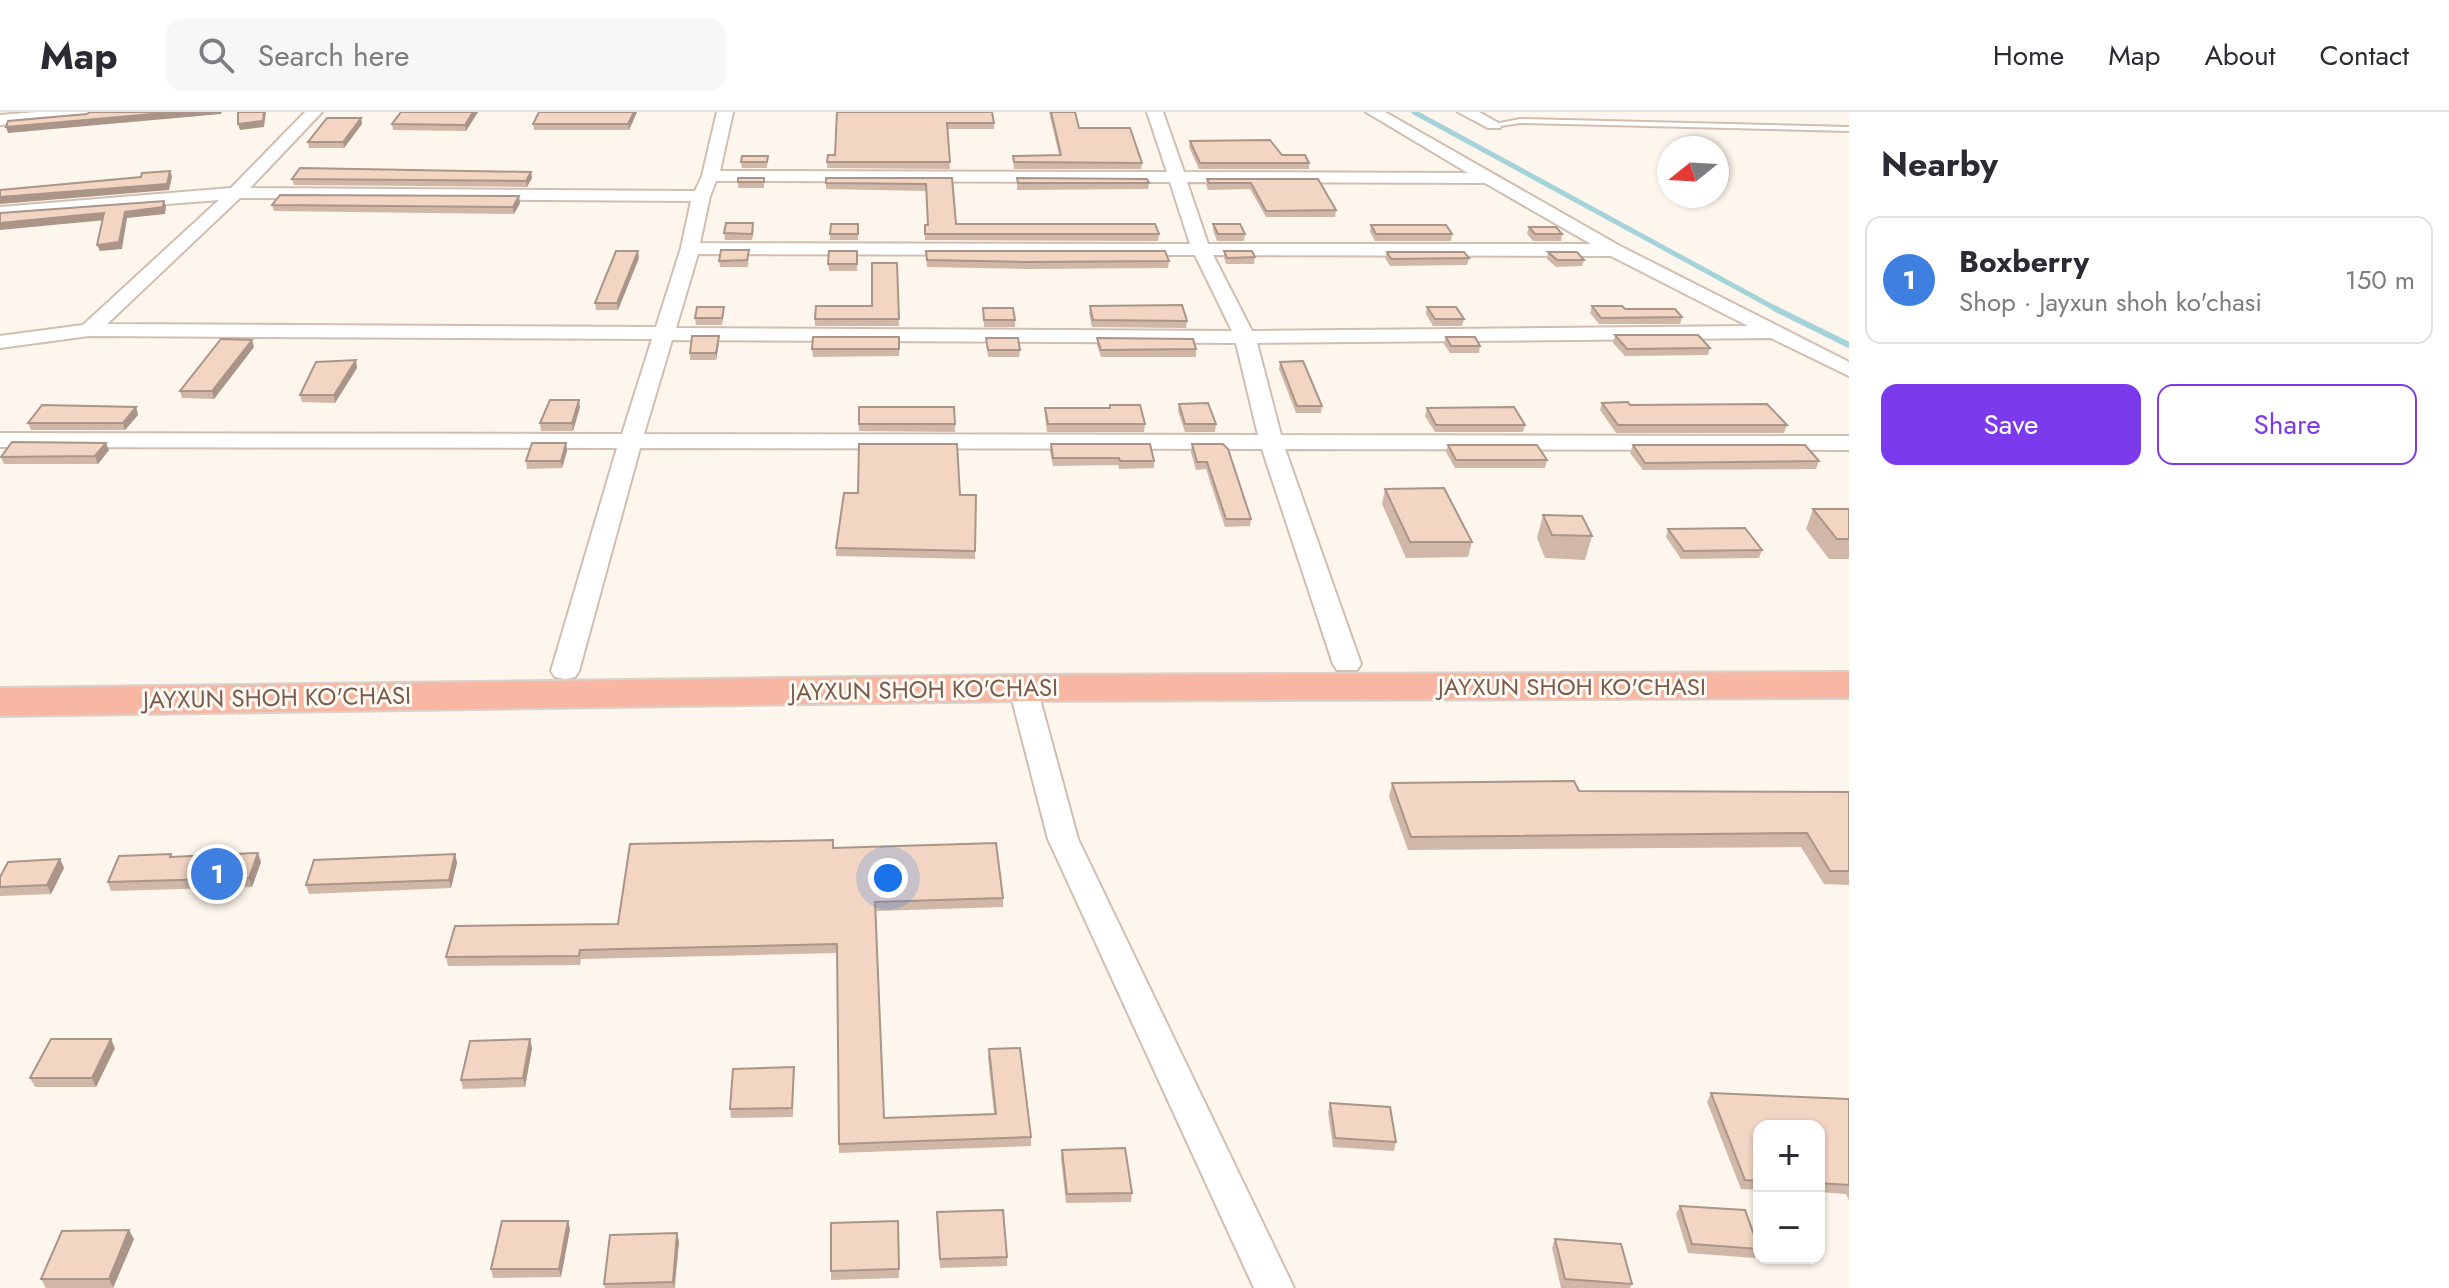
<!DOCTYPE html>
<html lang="en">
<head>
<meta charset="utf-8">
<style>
  :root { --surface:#fff; --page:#f7f7f7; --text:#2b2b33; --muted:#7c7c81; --line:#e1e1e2; --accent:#7c3aed }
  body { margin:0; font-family:Jost,sans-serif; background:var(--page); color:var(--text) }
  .controls { position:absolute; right:24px; bottom:24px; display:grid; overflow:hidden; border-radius:16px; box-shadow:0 2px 6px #0004 }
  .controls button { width:72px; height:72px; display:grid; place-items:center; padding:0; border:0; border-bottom:2px solid var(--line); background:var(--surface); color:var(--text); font:40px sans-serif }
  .compass { position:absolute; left:1657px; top:24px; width:72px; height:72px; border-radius:50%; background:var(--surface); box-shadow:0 2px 6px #0004; rotate:252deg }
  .you { position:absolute; left:888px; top:766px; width:28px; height:28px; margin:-20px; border:6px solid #fff; border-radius:50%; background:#1a73e8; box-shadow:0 0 0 12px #1a73e833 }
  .badge { display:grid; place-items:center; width:52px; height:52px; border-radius:50%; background:var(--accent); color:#fff; font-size:26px; font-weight:700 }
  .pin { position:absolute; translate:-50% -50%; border:4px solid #fff; box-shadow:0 2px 8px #0006 }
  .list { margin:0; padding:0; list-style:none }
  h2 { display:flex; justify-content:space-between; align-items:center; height:104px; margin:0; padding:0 32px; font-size:34px }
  h2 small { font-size:26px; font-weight:400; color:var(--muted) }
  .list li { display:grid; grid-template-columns:52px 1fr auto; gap:24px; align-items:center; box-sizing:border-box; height:128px; margin:0 16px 16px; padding:0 16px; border:2px solid var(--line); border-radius:16px }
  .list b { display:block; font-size:30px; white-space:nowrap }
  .list p { margin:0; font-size:26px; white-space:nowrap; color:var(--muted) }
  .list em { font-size:26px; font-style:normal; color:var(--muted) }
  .actions { display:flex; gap:16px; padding:24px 32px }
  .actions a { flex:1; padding:18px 0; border:2px solid var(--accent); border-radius:16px; text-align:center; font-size:28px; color:var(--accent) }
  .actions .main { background:var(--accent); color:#fff }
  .icon { flex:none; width:44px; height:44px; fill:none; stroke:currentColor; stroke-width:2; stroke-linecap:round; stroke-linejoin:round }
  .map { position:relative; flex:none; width:1849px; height:1176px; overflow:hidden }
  header { display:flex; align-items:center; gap:48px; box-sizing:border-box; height:112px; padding:0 40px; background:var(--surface); border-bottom:2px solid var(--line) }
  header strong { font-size:38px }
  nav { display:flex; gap:44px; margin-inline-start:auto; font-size:28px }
  .search { width:560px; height:72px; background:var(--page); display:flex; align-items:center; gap:20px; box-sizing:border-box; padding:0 28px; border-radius:16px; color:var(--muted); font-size:30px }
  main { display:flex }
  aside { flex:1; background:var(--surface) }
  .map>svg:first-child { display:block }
</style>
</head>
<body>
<header>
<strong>Map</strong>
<div class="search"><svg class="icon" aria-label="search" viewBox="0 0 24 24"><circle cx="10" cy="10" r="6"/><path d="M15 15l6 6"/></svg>Search here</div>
<nav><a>Home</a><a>Map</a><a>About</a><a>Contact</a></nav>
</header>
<main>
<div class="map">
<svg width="1849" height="1176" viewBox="0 0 1849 1176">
  <rect width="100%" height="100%" fill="#fdf6ec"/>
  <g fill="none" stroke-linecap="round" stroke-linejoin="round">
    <path stroke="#a5d3da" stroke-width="5" d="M1414 0 1778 198"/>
    <path stroke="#a5d3da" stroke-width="6" d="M1774 196 1849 233"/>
    <defs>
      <path id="lane" d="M1520 7 1849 15V19L1520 11 1494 15 1490 13Z"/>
      <path id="street" d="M37 0H97L89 5 0 13V3Z
        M305 0H322L250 76 695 79 702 64 717 0H733L720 59 1167 60 1147 0H1163L1184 60 1468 61 1366 0H1385L1620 134 1849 250V264L1771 226 1257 231 1281 323 1849 324V338L1285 337 1361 552 1357 558H1337L1333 552 1262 337 640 336 579 559 575 565 565 567 555 565 551 559 617 336 0 335V321L622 322 652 227 89 224 0 236V224L83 213 219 88 0 105V95L231 76ZM716 69 1170 70 1190 132 700 131 710 84ZM1187 70 1485 71 1591 132H1208ZM240 86 691 89 681 136 656 215 107 212ZM698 142 1195 143 1232 219 676 216ZM1213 143 1611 144 1748 214 1252 219ZM672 228 1236 231 1258 323 644 322Z
        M1458 0H1479L1502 13 1500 16H1488Z
        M1023 568 1033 570 1037 576 1078 727 1294 1176H1254L1048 727 1009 576 1013 570Z"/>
      <path id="highway" d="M1849 560V586L1023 589 0 604V576L1023 563Z"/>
    </defs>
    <use href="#lane" stroke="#d1beb0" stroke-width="4"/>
    <use href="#street" stroke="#d1beb0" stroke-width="4"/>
    <use href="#highway" stroke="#dad1cd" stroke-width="4"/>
    <use href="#lane" fill="#fff" fill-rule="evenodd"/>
    <use href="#street" fill="#fff" fill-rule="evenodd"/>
    <use href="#highway" fill="#f7b7a3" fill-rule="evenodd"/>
  </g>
  <path fill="#d1b7a8" d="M401 0H478L466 19 393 18 392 12Z
    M539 0H637L629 18H534L533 12Z
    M837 0 994 11V17H947L950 57 827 56 828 43H835Z
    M1049 0H1075L1079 16 1142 51 1141 57H1014L1013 44 1059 43Z
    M361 6 362 12 344 36H309L308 30Z
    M1190 29 1282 43 1309 51V57H1199L1189 35Z
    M768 44 767 56H742L741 50Z
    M531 60 532 66 527 75 294 73 292 67Z
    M764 66V76H738V70Z
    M826 66H952L956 112 1159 122 1158 129 925 128V113H928L926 79 826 77Z
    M1017 66 1149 71 1148 77 1017 78Z
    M1207 67H1318L1336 98 1335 105H1266L1250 77 1208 78 1206 73Z
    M520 91 514 102 274 99 272 93Z
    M831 112H858V128H830Z
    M1213 112 1245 122 1244 129H1217L1213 118Z
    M1371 113 1452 122 1451 129H1375L1370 120Z
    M1529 115 1562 122 1561 129H1533L1527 122Z
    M754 118 752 128H725L724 121Z
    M749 138 748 155H720L719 149Z
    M857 139V159H829L828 152Z
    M926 139 1169 149 1168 156 1026 157 927 155Z
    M1224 139 1255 145 1254 152H1226L1224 146Z
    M1387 140 1469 146 1467 153 1390 154 1385 146Z
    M1548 140 1584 148 1582 154 1556 155 1547 147Z
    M639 146 618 198H596L595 191Z
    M897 151 899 214H815V207L872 194Z
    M1090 194 1187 209 1186 216 1092 215 1089 201Z
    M1592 194 1625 197 1682 205 1680 212H1599L1590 201Z
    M1427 195 1464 207 1462 214H1433L1426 202Z
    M983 196 1015 208V215H984Z
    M724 202 722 213H696L695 206Z
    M1615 223 1710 236 1708 243 1625 244 1613 231Z
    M899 225V244L813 245 812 237Z
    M1446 225 1480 234 1479 241H1450L1444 232Z
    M986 226 1020 238 1019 245H988Z
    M1097 226 1196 237V245H1101L1097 233Z
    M719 231 716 248H690V241Z
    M254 235 214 287 182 286 180 279Z
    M1280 250 1322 294 1321 301H1296L1279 257Z
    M357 256 335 291 302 290 300 283Z
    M1602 291 1630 293 1787 313 1784 321H1616L1600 298Z
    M1179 292 1216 312 1215 320H1185L1178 299Z
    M136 295 138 303 125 318H31L28 311Z
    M580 295 573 319H541L540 311Z
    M859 295 955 312V320L859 319Z
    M1045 296 1145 312 1144 320H1047L1045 304Z
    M1427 296 1525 313 1523 320H1435L1425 304Z
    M566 331 567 339 562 356 527 357 526 349Z
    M1051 332 1154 349V356L1119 357 1118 353 1053 354 1050 340Z
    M1192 332H1223L1251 407 1250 414 1225 415 1206 357 1196 358 1191 340Z
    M1448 333 1547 348 1545 356H1455L1446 340Z
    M1633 333 1819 349 1816 357 1643 358 1630 341Z
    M109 338 98 352H4L1 345Z
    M1385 377 1472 430 1468 445 1406 446 1382 392Z
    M960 383H976L975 447 836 444V436Z
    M1813 397H1849V447H1829L1806 417Z
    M1543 403 1592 424 1585 448 1545 446 1537 426Z
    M1668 417 1762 438 1759 446 1681 447 1666 425Z
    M1392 671 1579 679 1849 680V773L1824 772 1801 735 1408 738 1389 685Z
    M833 736 1003 786V795L876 799 884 1006 994 1002 988 946 989 937 1031 1025V1034L839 1041 837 841 581 847 580 853 448 854 446 845 618 812Z
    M171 742 172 745 261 750 252 775 111 779 108 770Z
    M455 742 457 751 451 776 309 782 306 773Z
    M60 747 64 756 51 782 0 784V765Z
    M115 936 96 975H35L30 966Z
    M532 936 525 975 463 977 461 968Z
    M794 955 793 1005 731 1006 730 997Z
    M1711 981 1849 987V1088L1846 1082 1819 1080V1014H1759V1078L1741 1077 1707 990Z
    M1330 991 1396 1030 1394 1039 1333 1035 1328 1000Z
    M1062 1038 1132 1081 1131 1090 1066 1091 1061 1047Z
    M1680 1094 1759 1138 1755 1146 1688 1141 1676 1102Z
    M937 1108 1007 1145V1154L940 1156Z
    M898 1109 899 1166 831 1168V1159Z
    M570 1117 561 1165 493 1166 491 1157Z
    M677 1121 679 1130 675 1176H605L604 1172Z
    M134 1127 113 1176H46L41 1167Z
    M1555 1127 1632 1172 1630 1176H1561L1552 1136Z"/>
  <path fill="#aa9588" d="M175 0H222L221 2 8 21 6 15Z
    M264 0H266L264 15 240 18 238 12Z
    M473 0H478L466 19 465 13Z
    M634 0H637L629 18 628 12Z
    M361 6 362 12 344 36 343 30Z
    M170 59 172 65 169 78 0 92V85L167 72Z
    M531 60 532 66 527 75 526 69Z
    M519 84 520 91 514 102 513 95Z
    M164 89 166 95 165 102 127 106 122 137 100 139 97 133 125 100Z
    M104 101 106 108 0 118V111Z
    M638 139 639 146 618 198 617 191Z
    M719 224V231L716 248V241Z
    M252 228 254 235 214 287 212 279Z
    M356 248 357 256 335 291 334 283Z
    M579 288 580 295 573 319 572 311Z
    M136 295 138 303 125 318 123 311Z
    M106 331 109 338 98 352 95 344Z
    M566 331 567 339 562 356 561 349Z
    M258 741 261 750 252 775 249 766Z
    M455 742 457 751 451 776 449 768Z
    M60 747 64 756 51 782 47 773Z
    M111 927 115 936 96 975 92 966Z
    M530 927 532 936 525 975 523 966Z
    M568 1109 570 1117 561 1165 559 1157Z
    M129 1118 134 1127 113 1176 109 1167Z
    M677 1121 679 1130 674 1176 673 1170Z"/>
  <path fill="#f3d5c3" stroke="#aa9588" stroke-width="2" d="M90 0H175L6 15 8 9 87 2Z
    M238 0H264L263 9 238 12Z
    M401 0H473L465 13 392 12Z
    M539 0H634L628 12H533Z
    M837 0H992L994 11H947L950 50H827L828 43H835Z
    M1051 0H1075L1079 16H1130L1142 51 1014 50 1013 44 1061 43Z
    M327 6H361L343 30H308Z
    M1270 28 1282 43H1305L1309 51H1200L1190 29Z
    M742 44H768L767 50H741Z
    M300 56 531 60 526 69 292 67Z
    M170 59 167 72 0 85V78L141 65 142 61Z
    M738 66H764V70H738Z
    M826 66H952L956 112H1155L1159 122H925V113H928L926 72 826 71Z
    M1017 66 1147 67 1149 71H1018Z
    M1207 67H1318L1336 98 1266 99 1251 71H1209Z
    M280 83 519 84 513 95 272 93Z
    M164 89 163 95 125 100 119 130 97 133 104 101 0 111V101Z
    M726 111H753L752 122 724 121Z
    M831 112H858V122H830Z
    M1213 112H1240L1245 122H1218Z
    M1371 113H1446L1452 122H1376Z
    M1529 115H1556L1562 122H1535Z
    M721 138H749L747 148 719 149Z
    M616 139H638L617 191H595Z
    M829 139H857V152H828Z
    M926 139H1165L1169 149 1026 150 927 148Z
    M1224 139H1252L1255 145 1227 146Z
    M1387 140H1464L1469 146 1391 147Z
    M1548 140H1577L1584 148H1557Z
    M872 151H897L899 207H815L816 194H872Z
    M1182 193 1187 209 1093 208 1090 194Z
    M1592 194H1622L1625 197H1675L1682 205 1601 206Z
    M697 195H724L722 206H695Z
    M1427 195H1456L1464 207H1435Z
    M983 196H1013L1015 208H984Z
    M1615 223H1698L1710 236 1627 237Z
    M692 224H719L716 241H690Z
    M813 225H899V237H812Z
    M1446 225H1475L1480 234H1451Z
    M986 226H1018L1020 238H988Z
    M1097 226 1193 227 1196 237 1101 238Z
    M221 227 252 228 212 279H180Z
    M356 248 334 283H300L316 250Z
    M1303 249 1322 294H1297L1280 250Z
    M550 288H579L572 311H540Z
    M1628 290 1630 293 1767 292 1787 313H1618L1602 291Z
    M1208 291 1216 312H1185L1179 292Z
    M42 293 136 295 123 311H28Z
    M1110 293H1140L1145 312H1048L1045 296H1110Z
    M859 295H954L955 312H859Z
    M1514 295 1525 313H1436L1427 296Z
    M12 330 106 331 95 344 1 345Z
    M532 331H566L561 349H526Z
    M859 332H957L960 383H976L975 439 836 436 844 381H858Z
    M1051 332H1150L1154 349H1120L1119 346H1053Z
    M1192 332H1223L1228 337 1251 407H1226L1207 350H1197Z
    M1448 333H1537L1547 348H1456Z
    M1633 333H1805L1819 349 1645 351Z
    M1444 376 1472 430H1410L1385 377Z
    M1813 397H1849V427H1837Z
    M1543 403 1582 404 1592 424 1552 423Z
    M1745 416 1762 438 1684 439 1668 417Z
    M1574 669 1579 679 1849 680V759H1830L1807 721 1411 725 1392 671Z
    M833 728V736L996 731 1003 786 875 790 884 1006 996 1002 989 937 1020 936 1031 1025 839 1032 837 832 580 838 579 844 446 845 455 814 618 812 630 732Z
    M258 741 249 766 108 770 119 744 171 742 170 745Z
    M455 742 449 768 306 773 314 748Z
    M60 747 47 773 0 775V765L8 750Z
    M51 927H111L92 966H30Z
    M530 927 523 966 461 968 470 929Z
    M794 955 792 996 730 997 733 957Z
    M1711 981 1849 987V1073L1819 1071V1014H1759V1069L1745 1068Z
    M1330 991 1390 995 1396 1030 1335 1026Z
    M1125 1036 1132 1081 1067 1082 1062 1038Z
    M1680 1094 1745 1098 1759 1137 1692 1132Z
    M1003 1098 1007 1145 940 1147 937 1100Z
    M502 1109H568L559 1157H491Z
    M898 1109 899 1157 831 1159V1111Z
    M129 1118 109 1167H41L62 1119Z
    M677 1121 673 1170 604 1172 610 1123Z
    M1555 1127 1621 1132 1632 1172 1565 1167Z"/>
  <g text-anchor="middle" stroke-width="6" stroke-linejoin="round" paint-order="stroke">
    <g font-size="24" fill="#7a5c4d" stroke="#fffaf3">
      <text x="1572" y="583">JAYXUN SHOH KO'CHASI</text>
      <text transform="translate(924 578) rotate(-1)" y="8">JAYXUN SHOH KO'CHASI</text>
      <text transform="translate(277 586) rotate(-1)" y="8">JAYXUN SHOH KO'CHASI</text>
    </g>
  </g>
</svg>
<div class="controls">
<button>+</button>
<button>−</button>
</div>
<svg class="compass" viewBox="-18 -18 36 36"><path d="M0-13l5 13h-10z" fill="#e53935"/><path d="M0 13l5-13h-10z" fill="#7c7c81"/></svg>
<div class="you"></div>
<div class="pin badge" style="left:217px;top:762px;background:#3f7fe0">1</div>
</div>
<aside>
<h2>Nearby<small></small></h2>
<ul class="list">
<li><span class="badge" style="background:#3f7fe0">1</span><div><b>Boxberry</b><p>Shop · Jayxun shoh ko'chasi</p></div><em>150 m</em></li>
</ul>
<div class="actions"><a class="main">Save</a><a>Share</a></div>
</aside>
</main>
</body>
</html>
